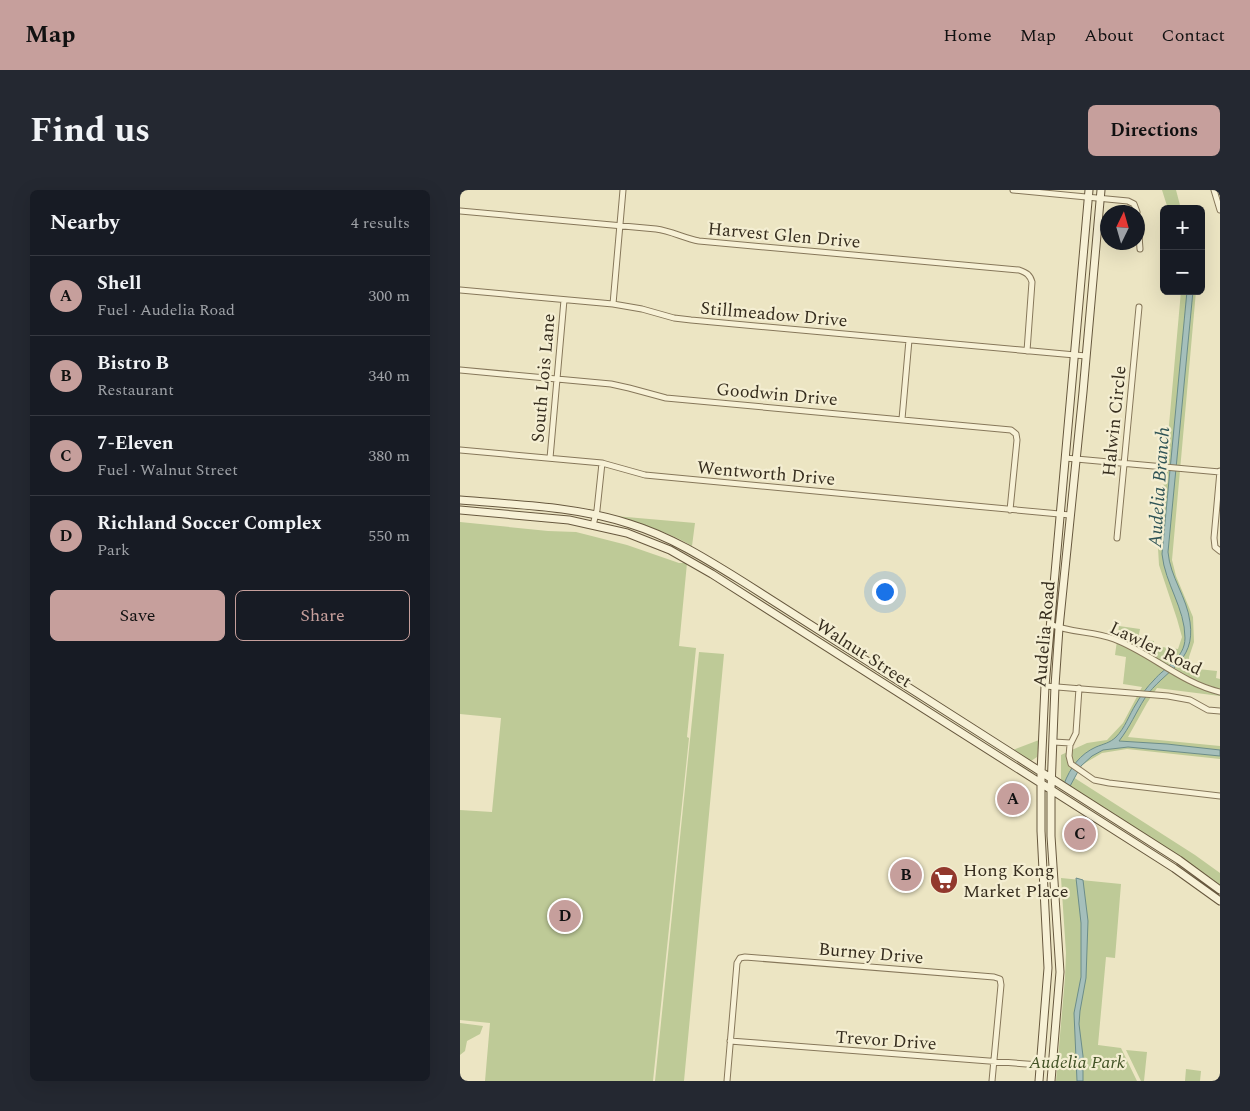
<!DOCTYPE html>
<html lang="en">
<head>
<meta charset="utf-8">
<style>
  :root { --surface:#171b24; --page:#242831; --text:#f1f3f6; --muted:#9ea1a6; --line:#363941; --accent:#c69f9c }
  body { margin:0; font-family:Spectral,serif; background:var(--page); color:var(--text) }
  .controls { position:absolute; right:15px; top:15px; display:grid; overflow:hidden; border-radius:8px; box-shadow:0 5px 20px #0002 }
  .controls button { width:45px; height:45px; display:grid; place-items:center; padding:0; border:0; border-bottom:1px solid var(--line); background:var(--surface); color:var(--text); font:25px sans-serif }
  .compass { position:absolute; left:640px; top:15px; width:45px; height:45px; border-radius:50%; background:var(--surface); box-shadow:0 5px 20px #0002; rotate:5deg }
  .you { position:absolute; left:424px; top:401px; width:18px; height:18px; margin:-12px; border:4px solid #fff; border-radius:50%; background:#1a73e8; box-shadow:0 0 0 8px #1a73e833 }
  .badge { display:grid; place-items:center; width:32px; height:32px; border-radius:50%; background:var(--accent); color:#111; font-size:16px; font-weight:700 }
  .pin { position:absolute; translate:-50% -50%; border:2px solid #fff; box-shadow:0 1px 5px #0006 }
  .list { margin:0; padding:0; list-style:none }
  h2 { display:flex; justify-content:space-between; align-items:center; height:65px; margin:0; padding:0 20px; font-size:21px }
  h2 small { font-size:16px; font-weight:400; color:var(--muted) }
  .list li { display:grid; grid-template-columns:32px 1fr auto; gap:15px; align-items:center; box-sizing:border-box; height:80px; padding:0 20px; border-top:1px solid var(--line) }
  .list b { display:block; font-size:19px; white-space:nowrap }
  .list p { margin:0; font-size:16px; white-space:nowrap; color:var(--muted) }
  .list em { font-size:16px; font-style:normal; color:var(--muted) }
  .actions { display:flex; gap:10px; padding:15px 20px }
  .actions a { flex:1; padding:11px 0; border:1px solid var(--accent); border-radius:8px; text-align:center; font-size:18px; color:var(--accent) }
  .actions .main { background:var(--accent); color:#111 }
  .map { position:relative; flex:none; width:760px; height:891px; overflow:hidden; border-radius:8px }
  header { display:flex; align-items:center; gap:30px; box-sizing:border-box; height:70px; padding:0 25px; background:var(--accent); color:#111 }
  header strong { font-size:24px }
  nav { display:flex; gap:28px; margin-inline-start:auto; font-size:18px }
  .intro { display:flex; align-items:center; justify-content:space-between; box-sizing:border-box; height:120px; padding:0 30px }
  h1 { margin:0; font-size:35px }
  .button { padding:12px 22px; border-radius:8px; background:var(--accent); color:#111; font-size:18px; font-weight:700 }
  main { display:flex; gap:30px; padding:0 30px }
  aside { flex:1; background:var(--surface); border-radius:8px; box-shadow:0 5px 20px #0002 }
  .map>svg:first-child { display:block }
</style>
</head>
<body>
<header>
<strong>Map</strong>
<nav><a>Home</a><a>Map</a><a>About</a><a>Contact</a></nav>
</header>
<div class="intro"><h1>Find us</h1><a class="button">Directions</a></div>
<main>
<aside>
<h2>Nearby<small>4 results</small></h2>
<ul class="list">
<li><span class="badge">A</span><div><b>Shell</b><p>Fuel · Audelia Road</p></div><em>300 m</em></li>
<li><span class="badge">B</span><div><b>Bistro B</b><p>Restaurant</p></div><em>340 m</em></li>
<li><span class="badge">C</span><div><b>7-Eleven</b><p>Fuel · Walnut Street</p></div><em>380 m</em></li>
<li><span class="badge">D</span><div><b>Richland Soccer Complex</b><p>Park</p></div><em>550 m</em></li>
</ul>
<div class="actions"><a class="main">Save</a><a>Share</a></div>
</aside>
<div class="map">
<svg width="760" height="891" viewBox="0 0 760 891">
  <rect width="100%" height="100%" fill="#ece5c3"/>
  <path fill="#beca97" d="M702 0H716L721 19H708Z
    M721 101H736L712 370 716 386 733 427 734 452 729 467 728 478 757 481 756 488 760 489V506L697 498 687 513 668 547 760 556V569L667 559 642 563 620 576 613 587 735 665 760 683V697L728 673 601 590V565L627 553 647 550 663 533 682 497 663 494 666 467 655 465 659 436 680 439 678 449 694 451V456L718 459 722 447 717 429 699 375 698 358Z
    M155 326 235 333 232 356C208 342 182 334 155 326Z
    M0 332 88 341 116 342 167 355 219 373H227L219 456 236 458 227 547 229 548 193 891H25L30 833 0 830V620L32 622 41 528 0 524Z
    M239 462 264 464 224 891H195Z
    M579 550 577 567 571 571 553 560Z
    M601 688 661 694 655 768 646 767 638 855 661 858 677 891H596L605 788 606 763Z
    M0 833 23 836 20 844 7 851 5 861 0 865Z
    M666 860 687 862 684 891H681Z
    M726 879 741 881 740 891H725Z"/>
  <path fill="#a5bfbb" stroke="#6c8d89" d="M727 101H733L708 362C710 387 727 407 730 432 736 473 704 480 685 508 676 522 670 537 659 551L707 554 760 560V566L668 557 643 560 632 566 621 576 609 598 604 594C610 578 620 564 636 557 643 554 650 553 656 547 665 538 669 525 676 514 681 505 687 497 694 490 705 477 725 468 725 448 725 418 705 394 702 364Z
    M616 688 623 690 628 731 626 788 620 821 619 834 623 866V891H617L614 823 621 787V733Z"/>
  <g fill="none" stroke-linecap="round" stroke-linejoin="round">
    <defs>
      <path id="street" d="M553 0 668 11 674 14 677 22
        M754 0 760 20
        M0 21 196 39C211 41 224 48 239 51L559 80C567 83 570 85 572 92L567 161
        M678 32 680 59
        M0 100 153 114 182 119 214 128 231 130 626 166
        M153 114 163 0
        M0 180 151 194 169 198 206 208 551 240 556 244 557 250 550 320
        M442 229 449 150
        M0 260 142 273 185 285 610 325
        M90 268 104 110
        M605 268 760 282
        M760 281 754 348 755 357 760 361
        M133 335 137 320 142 273
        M657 348 679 117
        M590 434C610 443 633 441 654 449 691 463 721 493 760 502
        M585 496 708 506 730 510 748 520 760 521
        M619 498 616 543 610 555 609 566 611 574 634 590 649 593 760 606
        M593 552 611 553
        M270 851 580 875
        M267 891 277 773 280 768 285 767 534 787 540 789 541 795 532 891"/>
      <path id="secondary" d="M0 310C57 315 115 316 170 334 212 347 248 370 285 393L719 670 760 700
        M0 320 109 330 167 343 210 360 252 384 714 678 760 711
        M579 891 588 778 581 641V583L585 496 629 0
        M591 891 600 782 591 646V599L595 496 599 438 623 202 641 0"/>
    </defs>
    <use href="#street" stroke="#86775a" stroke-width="7"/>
    <use href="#secondary" stroke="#67583e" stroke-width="9"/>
    <use href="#street" stroke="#f7f1d6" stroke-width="5"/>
    <use href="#secondary" stroke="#f7f1d6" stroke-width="7"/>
  </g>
  <defs>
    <symbol id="supermarket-disc" viewBox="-11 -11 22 22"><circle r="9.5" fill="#92382d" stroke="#f4eed2"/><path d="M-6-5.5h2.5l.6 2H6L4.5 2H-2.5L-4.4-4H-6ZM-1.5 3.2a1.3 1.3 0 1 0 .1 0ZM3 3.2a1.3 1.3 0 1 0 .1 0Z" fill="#fff"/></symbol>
  </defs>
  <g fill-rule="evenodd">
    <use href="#supermarket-disc" x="468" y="674" width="32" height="32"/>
  </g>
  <g text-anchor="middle" stroke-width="4.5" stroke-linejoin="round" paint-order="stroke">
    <g font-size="18" fill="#362d1e" stroke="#f4eed2">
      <text transform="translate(324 45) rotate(5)" y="6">Harvest Glen Drive</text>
      <text transform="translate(314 124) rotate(5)" y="6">Stillmeadow Drive</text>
      <text transform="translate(83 188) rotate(-85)" y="6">South Lois Lane</text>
      <text transform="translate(317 204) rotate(5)" y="6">Goodwin Drive</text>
      <text transform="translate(654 231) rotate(-84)" y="6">Halwin Circle</text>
      <text transform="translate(306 283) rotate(5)" y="6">Wentworth Drive</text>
      <text transform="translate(584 444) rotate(-85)" y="6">Audelia Road</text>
      <text transform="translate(696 458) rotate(26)" y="6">Lawler Road</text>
      <text transform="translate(404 463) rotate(33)" y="6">Walnut Street</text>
      <text transform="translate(411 763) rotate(5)" y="6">Burney Drive</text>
      <text transform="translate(426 850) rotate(4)" y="6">Trevor Drive</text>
    </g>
    <g font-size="18" fill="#362d1e" stroke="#f4eed2" text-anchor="start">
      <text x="503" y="686">Hong Kong<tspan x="503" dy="21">Market Place</tspan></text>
    </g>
    <g font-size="18" font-style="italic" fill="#415225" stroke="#f4eed2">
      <text x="617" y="878">Audelia Park</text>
    </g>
    <g font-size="19" font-style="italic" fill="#2e5355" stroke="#f4eed2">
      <text transform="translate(698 297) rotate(-86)" y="7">Audelia Branch</text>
    </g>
  </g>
</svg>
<div class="controls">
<button>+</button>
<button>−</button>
</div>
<svg class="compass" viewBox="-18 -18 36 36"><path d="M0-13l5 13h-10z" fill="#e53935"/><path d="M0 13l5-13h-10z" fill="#9ea1a6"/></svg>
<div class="you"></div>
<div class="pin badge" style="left:553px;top:609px">A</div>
<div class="pin badge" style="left:446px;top:685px">B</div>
<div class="pin badge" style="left:620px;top:644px">C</div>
<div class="pin badge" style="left:105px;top:726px">D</div>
</div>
</main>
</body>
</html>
